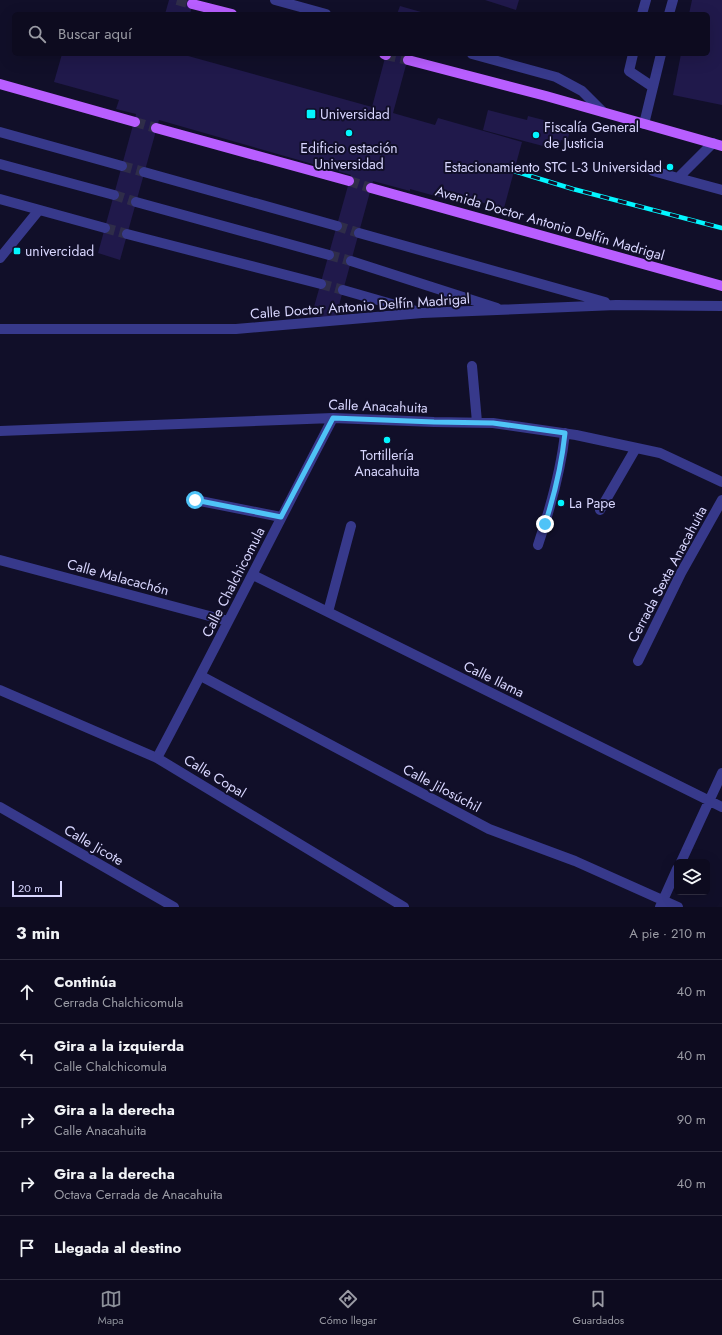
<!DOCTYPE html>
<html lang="es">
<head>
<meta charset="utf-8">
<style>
  :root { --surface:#0d0b1f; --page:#161428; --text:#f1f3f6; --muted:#9a9ba4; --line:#2d2b3d; --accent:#8c9099 }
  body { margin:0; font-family:Jost,sans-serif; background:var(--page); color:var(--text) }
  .controls { position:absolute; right:12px; bottom:12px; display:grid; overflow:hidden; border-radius:6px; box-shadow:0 4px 16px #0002 }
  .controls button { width:36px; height:36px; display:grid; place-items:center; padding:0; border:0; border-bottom:1px solid var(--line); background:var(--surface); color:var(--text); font:20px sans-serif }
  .scale { position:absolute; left:12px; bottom:10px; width:50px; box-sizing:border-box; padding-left:4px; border:2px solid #d9d7ff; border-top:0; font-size:11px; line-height:14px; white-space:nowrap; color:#d9d7ff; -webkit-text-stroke:3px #110f29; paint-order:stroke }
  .stop { position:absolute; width:12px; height:12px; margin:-9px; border:3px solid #4fc3f7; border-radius:50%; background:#fff }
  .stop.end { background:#4fc3f7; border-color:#fff; box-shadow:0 1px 4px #0008 }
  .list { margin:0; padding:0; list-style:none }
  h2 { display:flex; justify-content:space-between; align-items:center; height:52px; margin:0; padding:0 16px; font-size:17px }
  h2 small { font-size:13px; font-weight:400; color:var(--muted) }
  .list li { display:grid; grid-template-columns:26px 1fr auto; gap:12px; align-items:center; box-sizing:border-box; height:64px; padding:0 16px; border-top:1px solid var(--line) }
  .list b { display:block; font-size:15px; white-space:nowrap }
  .list p { margin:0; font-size:13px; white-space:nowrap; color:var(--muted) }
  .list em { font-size:13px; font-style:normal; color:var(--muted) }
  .icon { flex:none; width:22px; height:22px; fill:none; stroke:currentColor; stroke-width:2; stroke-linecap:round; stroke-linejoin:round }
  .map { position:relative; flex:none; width:722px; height:907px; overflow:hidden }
  .search { position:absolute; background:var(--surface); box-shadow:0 4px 16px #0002; left:12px; right:12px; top:12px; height:44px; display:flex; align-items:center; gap:10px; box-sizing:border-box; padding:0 14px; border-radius:6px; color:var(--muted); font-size:15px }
  .sheet { height:372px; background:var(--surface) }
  nav { display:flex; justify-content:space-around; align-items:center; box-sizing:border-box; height:56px; border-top:1px solid var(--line); background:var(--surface); font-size:11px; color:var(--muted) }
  nav a { display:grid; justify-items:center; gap:2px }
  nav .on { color:var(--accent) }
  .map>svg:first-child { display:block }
</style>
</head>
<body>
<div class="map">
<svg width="722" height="907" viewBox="0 0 722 907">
  <rect width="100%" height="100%" fill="#110f29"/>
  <path fill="#20194b" d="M169 0H194L190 14H165Z
    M485 0H519L516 10Z
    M692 0H722V105L673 95 681 54H708V14H689Z
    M400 6 421 12 420 14H397Z
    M62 54H181L372 107 386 54H409L393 113 435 125 438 118 522 142 504 208 476 201 475 207 410 189V191L373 181 335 320 312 314 351 175 159 120 120 260 98 253 136 114 116 109 119 100 54 82Z
    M488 110 527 120 528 116 571 127 567 142 561 140 558 150 483 130Z"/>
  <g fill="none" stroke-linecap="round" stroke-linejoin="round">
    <path stroke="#2f2d49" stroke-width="10" stroke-dasharray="10 5" stroke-linecap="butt" d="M122 166 144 172
      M114 195 136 202
      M337 226 359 233
      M105 228 127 234
      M329 255 351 261
      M321 284 343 290"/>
    <path stroke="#2f2d49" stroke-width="10" stroke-dasharray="10 5" stroke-linecap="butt" d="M177 0 192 4
      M386 55 408 60
      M135 122 156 128
      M349 181 371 188"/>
    <path stroke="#37398b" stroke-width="10" d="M275 0 326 14
      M642 14 646 0
      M669 14 673 0
      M472 54 556 77 582 91 603 112
      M633 54 629 71 653 87
      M644 124 661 54
      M0 132 122 166
      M0 164 114 195
      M653 171 678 178 713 143
      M144 172 337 226
      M678 178 722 190
      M0 199 105 228
      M136 202 329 255
      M359 233 605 302
      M127 234 321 284
      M0 258 39 210
      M351 261 497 308
      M343 290 416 311
      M0 329H236L422 313 616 305 722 306
      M472 366 477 422
      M0 431 333 418 434 422 493 423 576 435 660 453 722 482
      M195 500 281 517
      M600 510 636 448
      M538 545C550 509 561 471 565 433
      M0 560 228 621
      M253 575 722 807
      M328 612 351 526
      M638 661 681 573 722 500
      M201 676 489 829 575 861 678 907
      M0 690 157 758 404 907
      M157 758C217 645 274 531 333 418
      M0 807 174 907
      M681 862 722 773
      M660 907 677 869"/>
    <path stroke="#b85eff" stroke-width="10" d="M192 4 232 14
      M384 54 386 55
      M408 60 546 96 722 146
      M0 84 135 122
      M156 128 349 181
      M371 188 722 286"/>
    <defs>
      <path id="rail" d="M514 171 573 189 722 228"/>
    </defs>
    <use href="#rail" stroke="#03f6ff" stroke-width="4.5"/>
    <use href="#rail" stroke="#110f29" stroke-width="3" stroke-dasharray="9" stroke-linecap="butt"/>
  </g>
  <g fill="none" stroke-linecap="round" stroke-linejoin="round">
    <path stroke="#4fc3f7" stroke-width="5" d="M195 500 281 517 333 418 434 422 493 423 565 433C562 462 554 496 545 524"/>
  </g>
  <g fill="#03f6ff" stroke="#110f29" stroke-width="1.5">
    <rect x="306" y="109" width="10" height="10" rx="2"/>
    <circle cx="349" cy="133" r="4"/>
    <circle cx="536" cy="135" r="4"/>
    <circle cx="670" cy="167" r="4"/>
    <rect x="13" y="247" width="8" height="8" rx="2"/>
    <circle cx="387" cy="440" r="4"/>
    <circle cx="561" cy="503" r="4"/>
  </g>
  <g text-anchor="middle" stroke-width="4" stroke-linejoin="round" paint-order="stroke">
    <g font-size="14" fill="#d9d7ff" stroke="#110f29" text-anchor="start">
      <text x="320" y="119">Universidad</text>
      <text x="544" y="132">Fiscalía General<tspan x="544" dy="16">de Justicia</tspan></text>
      <text x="349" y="153" text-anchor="middle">Edificio estación<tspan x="349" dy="16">Universidad</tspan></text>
      <text x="662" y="172" text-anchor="end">Estacionamiento STC L-3 Universidad</text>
      <text x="25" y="256">univercidad</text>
      <text x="387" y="460" text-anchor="middle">Tortillería<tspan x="387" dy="16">Anacahuita</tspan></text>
      <text x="569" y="508">La Pape</text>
    </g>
    <g font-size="14" fill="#d9d7ff" stroke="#110f29">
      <text transform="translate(550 223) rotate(16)" y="5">Avenida Doctor Antonio Delfín Madrigal</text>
      <text transform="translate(360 306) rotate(-4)" y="5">Calle Doctor Antonio Delfín Madrigal</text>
      <text transform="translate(378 406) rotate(2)" y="5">Calle Anacahuita</text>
      <text transform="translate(667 574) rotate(-62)" y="5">Cerrada Sexta Anacahuita</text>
      <text transform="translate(118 577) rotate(15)" y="5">Calle Malacachón</text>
      <text transform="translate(233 582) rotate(-63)" y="5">Calle Chalchicomula</text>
      <text transform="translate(494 679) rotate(26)" y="5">Calle Ilama</text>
      <text transform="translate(215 776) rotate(31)" y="5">Calle Copal</text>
      <text transform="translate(442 788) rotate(28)" y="5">Calle Jilosúchil</text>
      <text transform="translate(94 845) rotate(30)" y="5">Calle Jicote</text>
    </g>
  </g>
</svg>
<div class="controls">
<button><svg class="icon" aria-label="layers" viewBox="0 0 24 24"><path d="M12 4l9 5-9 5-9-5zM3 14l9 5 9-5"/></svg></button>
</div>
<div class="scale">20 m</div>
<div class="stop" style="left:195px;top:500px"></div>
<div class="stop end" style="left:545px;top:524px"></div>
<div class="search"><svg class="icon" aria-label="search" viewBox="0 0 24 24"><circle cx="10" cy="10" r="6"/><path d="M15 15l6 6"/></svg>Buscar aquí</div>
</div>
<section class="sheet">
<h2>3 min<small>A pie · 210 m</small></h2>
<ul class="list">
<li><svg class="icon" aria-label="ahead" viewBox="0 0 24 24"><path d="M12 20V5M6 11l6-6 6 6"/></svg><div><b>Continúa</b><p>Cerrada Chalchicomula</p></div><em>40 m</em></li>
<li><svg class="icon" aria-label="left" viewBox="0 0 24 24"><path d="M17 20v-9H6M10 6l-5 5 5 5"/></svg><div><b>Gira a la izquierda</b><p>Calle Chalchicomula</p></div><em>40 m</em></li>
<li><svg class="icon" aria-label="right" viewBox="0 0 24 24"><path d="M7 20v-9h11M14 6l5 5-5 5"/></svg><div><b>Gira a la derecha</b><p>Calle Anacahuita</p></div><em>90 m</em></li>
<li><svg class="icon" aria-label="right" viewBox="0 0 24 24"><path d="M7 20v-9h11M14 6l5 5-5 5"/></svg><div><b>Gira a la derecha</b><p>Octava Cerrada de Anacahuita</p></div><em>40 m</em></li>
<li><svg class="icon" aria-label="arrive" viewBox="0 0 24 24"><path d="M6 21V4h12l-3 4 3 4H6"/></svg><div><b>Llegada al destino</b></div></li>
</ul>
</section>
<nav>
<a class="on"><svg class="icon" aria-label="map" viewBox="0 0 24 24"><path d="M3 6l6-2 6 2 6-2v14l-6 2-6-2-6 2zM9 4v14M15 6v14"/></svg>Mapa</a>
<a><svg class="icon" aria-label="directions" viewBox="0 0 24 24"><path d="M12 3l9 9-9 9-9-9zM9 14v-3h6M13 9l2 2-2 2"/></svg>Cómo llegar</a>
<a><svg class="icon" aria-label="saved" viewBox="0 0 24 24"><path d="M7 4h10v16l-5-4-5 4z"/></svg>Guardados</a>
</nav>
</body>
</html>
